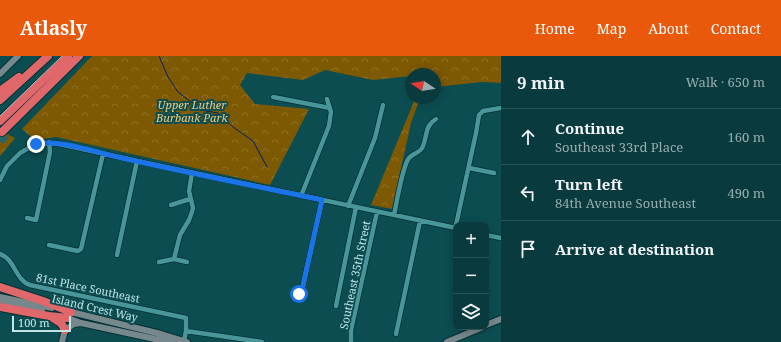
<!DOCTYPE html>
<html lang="en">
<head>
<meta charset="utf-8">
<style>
  :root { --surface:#093a3d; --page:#124144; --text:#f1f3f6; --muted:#99adb0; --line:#295457; --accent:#ea580c }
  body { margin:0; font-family:"Noto Serif",serif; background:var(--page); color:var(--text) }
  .controls { position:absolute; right:12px; bottom:12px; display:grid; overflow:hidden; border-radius:8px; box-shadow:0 2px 10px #0003 }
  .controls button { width:36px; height:36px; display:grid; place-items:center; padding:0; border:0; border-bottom:1px solid var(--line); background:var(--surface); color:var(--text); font:20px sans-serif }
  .compass { position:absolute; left:405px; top:12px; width:36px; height:36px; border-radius:50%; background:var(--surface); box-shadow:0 2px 10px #0003; rotate:282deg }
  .scale { position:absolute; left:12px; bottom:10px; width:59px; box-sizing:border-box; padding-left:4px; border:2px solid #c1e6e8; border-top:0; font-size:11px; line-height:14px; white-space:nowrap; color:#c1e6e8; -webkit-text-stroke:3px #0c4d51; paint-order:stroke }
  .stop { position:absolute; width:12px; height:12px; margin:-9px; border:3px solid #1a73e8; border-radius:50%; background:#fff }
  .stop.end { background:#1a73e8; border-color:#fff; box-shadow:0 1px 4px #0008 }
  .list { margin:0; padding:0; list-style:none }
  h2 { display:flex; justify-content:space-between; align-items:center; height:52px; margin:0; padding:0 16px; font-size:17px }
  h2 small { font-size:13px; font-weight:400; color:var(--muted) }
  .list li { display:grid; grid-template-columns:26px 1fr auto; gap:12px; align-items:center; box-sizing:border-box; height:56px; padding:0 16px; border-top:1px solid var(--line) }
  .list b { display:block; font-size:15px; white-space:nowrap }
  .list p { margin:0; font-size:13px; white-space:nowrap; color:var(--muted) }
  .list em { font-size:13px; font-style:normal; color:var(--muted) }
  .icon { flex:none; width:22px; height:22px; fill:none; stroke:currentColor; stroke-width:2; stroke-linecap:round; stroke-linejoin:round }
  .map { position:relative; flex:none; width:501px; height:286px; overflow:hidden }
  header { display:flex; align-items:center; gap:24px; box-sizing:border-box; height:56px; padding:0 20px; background:var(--accent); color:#fff }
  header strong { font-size:19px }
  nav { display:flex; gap:22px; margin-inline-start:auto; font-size:14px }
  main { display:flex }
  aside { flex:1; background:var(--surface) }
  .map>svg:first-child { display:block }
</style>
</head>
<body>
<header>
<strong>Atlasly</strong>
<nav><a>Home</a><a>Map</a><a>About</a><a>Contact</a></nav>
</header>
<main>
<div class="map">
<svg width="501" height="286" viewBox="0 0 501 286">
  <defs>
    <pattern id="forest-crowns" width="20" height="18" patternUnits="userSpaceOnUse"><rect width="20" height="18" fill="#7d5902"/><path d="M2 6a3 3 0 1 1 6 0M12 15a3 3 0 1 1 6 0" fill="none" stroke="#8e7127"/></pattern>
  </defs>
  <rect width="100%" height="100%" fill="#0c4d51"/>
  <path fill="url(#forest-crowns)" d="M92 0H501V27L482 26 435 31V18H411V20L373 24 325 14 303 24 247 17 240 29 255 48 309 53 270 129 56 81 35 84 22 73Z
    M414 42H420L411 67 392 153 371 149 413 48Z
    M0 75 15 82 0 100Z"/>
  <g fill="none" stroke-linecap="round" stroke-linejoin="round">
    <path stroke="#002164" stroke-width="1" d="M159 0 168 21 178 36 191 46 200 54 218 57 233 71 253 85 267 111"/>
    <path stroke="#276468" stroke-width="8" stroke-dasharray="8 4" stroke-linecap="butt" d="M0 85 8 78"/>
    <defs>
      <path id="street" d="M273 41 330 52
        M469 112 494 117
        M0 124 7 110 20 97 36 88 55 87 137 105 456 172
        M301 140 329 70 331 56 327 43
        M171 149 190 143
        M348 150 375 82 383 49
        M394 159C397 146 402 111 409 102 414 96 421 97 423 90 428 78 424 71 436 63
        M27 162 36 164 50 96 49 86
        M456 169 476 77 479 59 483 55 501 52
        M486 179 501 182
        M49 189 78 195 81 193 103 98
        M0 198C15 203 15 224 30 229L186 262V275L184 285
        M117 199 137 105
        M174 203 180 179 189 164 192 156 193 152 189 135 192 117
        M159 206 174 203 187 206
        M299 238 302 234 322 144
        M336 250 356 151
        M186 275 262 286
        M396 278 420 165
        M351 286V274L377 156"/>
      <path id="secondary" d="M0 18 18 0
        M0 241 52 252
        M0 244 42 255
        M67 255 161 278 187 286
        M65 261 81 267 155 283 173 284
        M486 269 501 263
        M62 286 65 274 74 268 81 267
        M447 286 483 271"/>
      <path id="highway" d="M0 35 19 21
        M0 44 48 0
        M0 65 68 0
        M2 76 79 0
        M0 231 43 245 71 256
        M0 251 49 260 67 262
        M53 262 61 267 65 274"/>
    </defs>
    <use href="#street" stroke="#043033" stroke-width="6"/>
    <use href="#secondary" stroke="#043033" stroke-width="8"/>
    <use href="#highway" stroke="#043033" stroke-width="10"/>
    <use href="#street" stroke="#48959a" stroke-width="4.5"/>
    <use href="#secondary" stroke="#76888c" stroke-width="6"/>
    <use href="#highway" stroke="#e0686a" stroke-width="8"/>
    <path stroke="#97c2c5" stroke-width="1" d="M0 60 62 0"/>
  </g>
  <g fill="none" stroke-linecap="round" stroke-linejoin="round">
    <path stroke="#1a73e8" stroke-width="5" d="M36 88C61 83 97 97 122 102 189 117 255 130 322 144L302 234 299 238"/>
  </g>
  <g text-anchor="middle" stroke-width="4" stroke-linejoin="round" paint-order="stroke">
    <g font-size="11" font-style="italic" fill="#f9cc7b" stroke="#0c4d51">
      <text x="192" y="53">Upper Luther<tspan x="192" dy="13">Burbank Park</tspan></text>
    </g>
    <g font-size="11" fill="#c1e6e8" stroke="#0c4d51">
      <text transform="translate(355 219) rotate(-78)" y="4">Southeast 35th Street</text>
      <text transform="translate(88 232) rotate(12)" y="4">81st Place Southeast</text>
      <text transform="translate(95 252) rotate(13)" y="4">Island Crest Way</text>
    </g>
  </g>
</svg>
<div class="controls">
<button>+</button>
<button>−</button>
<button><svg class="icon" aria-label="layers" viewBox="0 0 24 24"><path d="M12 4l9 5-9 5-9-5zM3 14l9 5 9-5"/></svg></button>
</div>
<svg class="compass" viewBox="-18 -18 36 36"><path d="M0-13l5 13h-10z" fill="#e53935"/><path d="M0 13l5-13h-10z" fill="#99adb0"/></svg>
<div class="scale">100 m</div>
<div class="stop" style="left:299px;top:238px"></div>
<div class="stop end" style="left:36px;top:88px"></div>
</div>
<aside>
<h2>9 min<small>Walk · 650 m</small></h2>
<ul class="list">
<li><svg class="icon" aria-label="ahead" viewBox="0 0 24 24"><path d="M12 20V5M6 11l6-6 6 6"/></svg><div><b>Continue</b><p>Southeast 33rd Place</p></div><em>160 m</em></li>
<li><svg class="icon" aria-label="left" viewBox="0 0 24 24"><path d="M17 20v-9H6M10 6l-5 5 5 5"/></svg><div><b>Turn left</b><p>84th Avenue Southeast</p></div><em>490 m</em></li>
<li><svg class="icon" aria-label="arrive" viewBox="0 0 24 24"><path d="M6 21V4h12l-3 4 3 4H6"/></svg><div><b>Arrive at destination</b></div></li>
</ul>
</aside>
</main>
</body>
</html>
